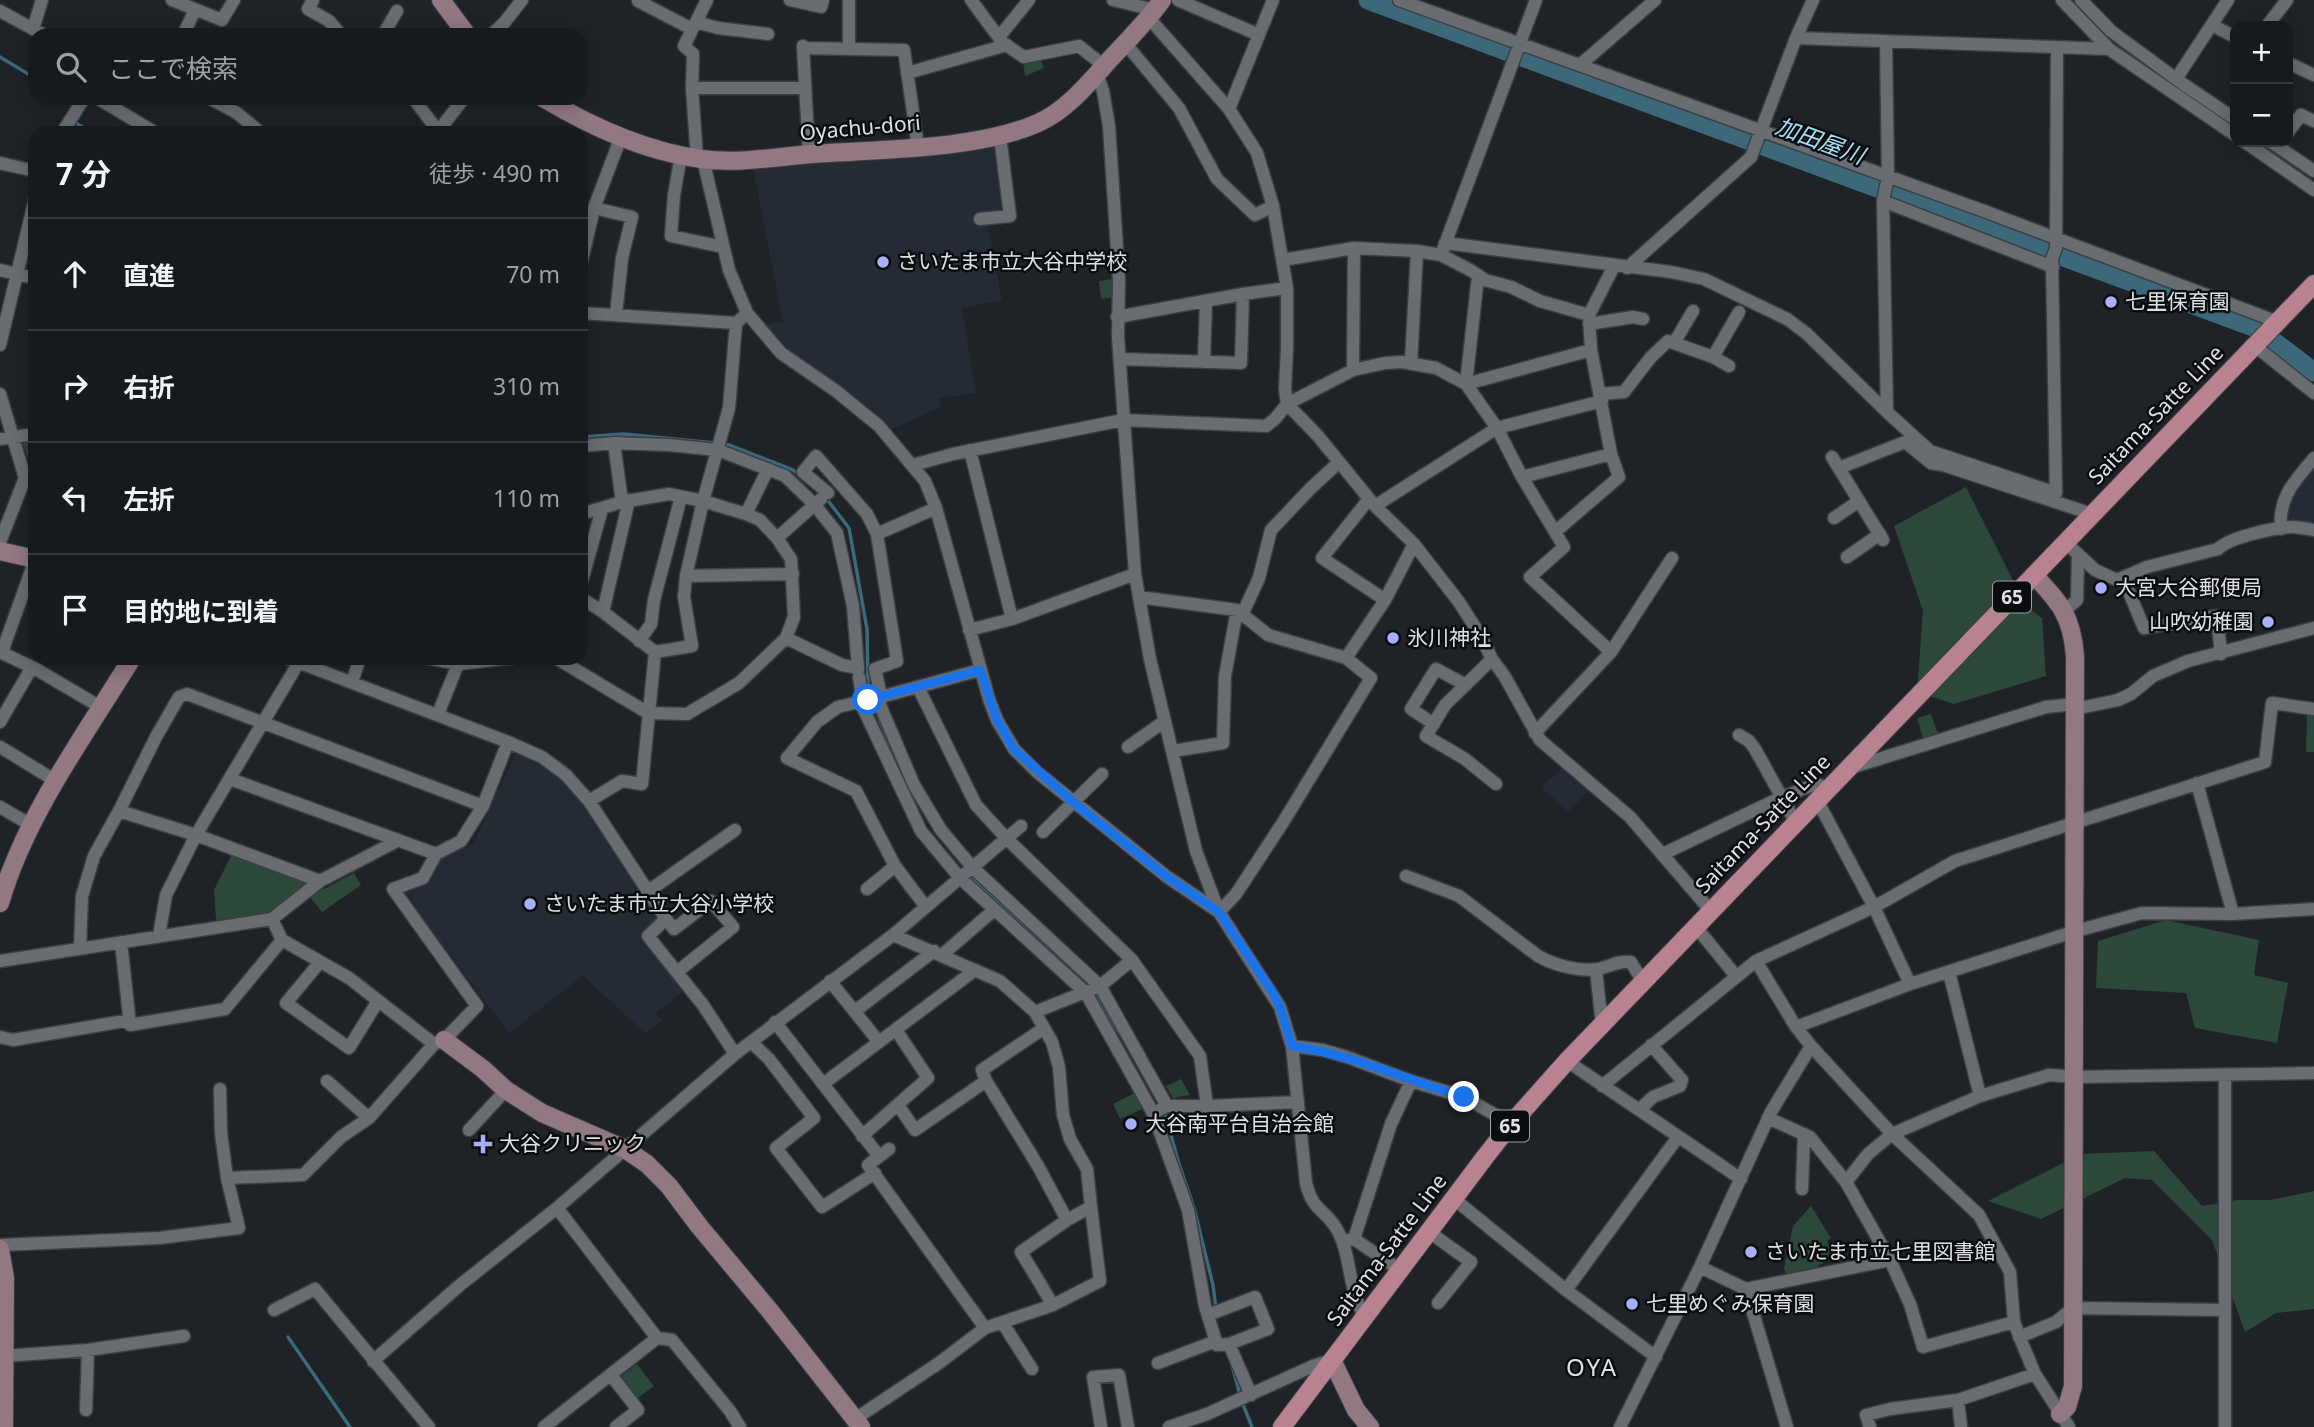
<!DOCTYPE html>
<html lang="ja">
<head>
<meta charset="utf-8">
<style>
  :root { --surface:#171a1d; --page:#24272a; --text:#f1f3f6; --muted:#9ea1a4; --line:#36383b }
  body { margin:0; font-family:"Noto Sans","Noto Sans JP",sans-serif; background:var(--page); color:var(--text) }
  .controls { position:absolute; right:21px; top:21px; display:grid; overflow:hidden; border-radius:14px; box-shadow:0 4px 18px #0003 }
  .controls button { width:63px; height:63px; display:grid; place-items:center; padding:0; border:0; border-bottom:2px solid var(--line); background:var(--surface); color:var(--text); font:35px sans-serif }
  .stop { position:absolute; width:21px; height:21px; margin:-16px; border:5px solid #1a73e8; border-radius:50%; background:#fff }
  .stop.end { background:#1a73e8; border-color:#fff; box-shadow:0 2px 7px #0008 }
  .list { margin:0; padding:0; list-style:none }
  h2 { display:flex; justify-content:space-between; align-items:center; height:91px; margin:0; padding:0 28px; font-size:30px }
  h2 small { font-size:23px; font-weight:400; color:var(--muted) }
  .list li { display:grid; grid-template-columns:46px 1fr auto; gap:21px; align-items:center; box-sizing:border-box; height:112px; padding:0 28px; border-top:2px solid var(--line) }
  .list b { display:block; font-size:26px; white-space:nowrap }
  .list em { font-size:23px; font-style:normal; color:var(--muted) }
  .icon { flex:none; width:38px; height:38px; fill:none; stroke:currentColor; stroke-width:2; stroke-linecap:round; stroke-linejoin:round }
  .map { position:relative; flex:none; width:2314px; height:1427px; overflow:hidden }
  .search { position:absolute; background:var(--surface); box-shadow:0 4px 18px #0003; left:28px; top:28px; width:560px; height:77px; display:flex; align-items:center; gap:18px; box-sizing:border-box; padding:0 24px; border-radius:21px; color:var(--muted); font-size:26px }
  .panel { position:absolute; background:var(--surface); box-shadow:0 4px 18px #0003; left:28px; top:126px; width:560px; height:539px; border-radius:21px }
  .map>svg:first-child { display:block }
</style>
</head>
<body>
<div class="map">
<svg width="2314" height="1427" viewBox="0 0 2314 1427">
  <rect width="100%" height="100%" fill="#1f2227"/>
  <path fill="#242b34" d="M998 145 1007 209 987 222 1002 300 962 308 976 393 939 398 941 407 890 430 794 354 762 324 783 322 753 168Z
    M2314 467V526L2291 521 2286 514 2295 489Z
    M517 751 561 773 659 917 641 932 685 990 656 1013 662 1020 646 1034 583 976 509 1033 401 891 438 861 473 844Z
    M1563 767 1589 790 1568 812 1541 787Z"/>
  <path fill="#2c483b" d="M1040 57 1044 68 1025 76 1023 60Z
    M1113 279 1115 297 1101 299 1099 281Z
    M35 437V475L23 445 26 438Z
    M1966 487 2026 606 2042 618 2046 676 1954 704 1917 692 1923 611 1894 526Z
    M2307 712 2314 713V752H2306Z
    M1931 714 1939 737 1924 741 1917 718Z
    M232 854 309 883 276 914 216 920 214 890Z
    M354 873 361 885 322 912 310 897 321 888 324 889Z
    M2166 920 2259 940 2254 975 2288 983 2277 1043 2195 1028 2186 993 2096 988 2098 941Z
    M1181 1079 1190 1095 1173 1098 1166 1086Z
    M1138 1091 1147 1107 1120 1119 1113 1104Z
    M2154 1151 2202 1206 2237 1200H2270L2314 1191V1309L2276 1313 2245 1332 2212 1240 2152 1180 2125 1178 2041 1219 1988 1201 2081 1154Z
    M1811 1206 1831 1238 1827 1241 1835 1255 1817 1267 1786 1274 1784 1268 1793 1226Z
    M637 1364 654 1386 635 1400 620 1377Z"/>
  <g fill="none" stroke-linecap="round" stroke-linejoin="round">
    <path stroke="#3b697a" stroke-width="3.5" d="M0 57 35 78
      M70 98 72 108
      M73 121 92 133
      M581 437 624 434 715 443
      M722 444 729 445 793 470 799 475
      M826 498 849 528 867 629 868 689 871 697
      M875 708 904 781
      M970 876 1090 987
      M1095 993 1118 1031
      M1164 1110 1179 1164 1194 1208 1213 1285 1216 1309
      M288 1337 350 1427
      M1232 1365 1240 1395
      M1242 1402 1252 1427"/>
    <path stroke="#3b697a" stroke-width="19" d="M1368 0 2256 328
      M2276 343 2314 372"/>
    <defs>
      <path id="street" d="M172 0 222 20 234 0
        M313 0 308 9 329 21 341 35
        M790 0 821 7 823 0
        M971 0 1003 43 1024 57 1079 46 1104 66
        M1113 0 1155 10
        M1178 0 1259 35
        M1399 0 1984 211 2278 322
        M2062 0 2109 49 2235 135
        M2081 0 2111 31 2183 84 2235 119
        M638 1 692 29
        M0 11 44 35
        M1148 17 1229 109 1257 153 1273 206 1287 288V348L1285 389 1287 404 1318 436 1375 506 1414 544 1459 602 1480 635 1492 659 1505 677 1540 740 1630 817 1711 911
        M696 22 718 28 768 34
        M2212 25 2235 37
        M2267 26 2287 0
        M33 29 42 0
        M183 35 195 10
        M383 35 397 11
        M491 35 504 23 522 0
        M999 37 1029 0
        M1796 38 2109 49
        M1125 43 1179 108 1217 179 1255 215 1273 206
        M1886 43 1888 177 1883 201 1887 412
        M803 46 809 155
        M803 48 904 50 918 147
        M849 49V0
        M2288 63 2314 75
        M1580 65 1655 0
        M907 73 1007 45
        M1097 74 1103 91 1109 126 1119 280 1118 337 1135 574 1150 659 1196 851 1219 912 1280 1007 1292 1046 1306 1183C1313 1212 1324 1208 1336 1228 1352 1254 1347 1289 1365 1317
        M2176 79 2228 0
        M692 88H805
        M97 98 156 133
        M209 98 237 113 261 133
        M413 98 438 131
        M1229 109 1273 0
        M2288 132 2301 115 2314 121
        M62 133 84 98
        M437 133 464 98
        M2245 142 2314 190
        M2271 142 2314 171
        M681 155 674 195 671 236 723 247
        M697 158 692 88 693 54 684 46 707 0
        M703 159 729 270 747 313 781 353 836 391 879 426 925 481 936 508 989 699 997 720 1014 749 1037 772 1166 876 1219 912
        M0 163 35 171
        M1883 201 2053 267
        M594 208 632 217 622 258 616 314
        M980 219 1010 216 1000 136
        M1445 243 1671 272 1704 279 1787 319 1806 333 1887 412 1930 451 2056 493 2052 259 2056 248 2057 48
        M1441 255 1470 270 1485 280 1511 287 1540 301 1589 315 1591 350 1466 384 1478 276
        M1283 260 1354 248 1417 251
        M581 264 594 208 621 137
        M1627 268 1751 157 1796 38 1813 0
        M0 270 35 278
        M581 313 736 323 742 318
        M1589 315 1614 266
        M1117 317 1243 294 1287 288
        M1589 324 1633 317 1643 319
        M1674 343 1693 311
        M0 345 35 199
        M2255 346 2314 393
        M1713 357 1739 312
        M1121 359 1241 363 1243 294
        M1204 362 1206 301
        M1411 363 1417 251 1441 255 1536 0
        M1353 370 1354 248
        M0 394 25 478 0 542
        M1600 394 1624 392 1651 357 1668 341 1713 357 1729 366
        M0 439 35 434
        M614 443 622 502
        M581 446 614 443 669 445 718 450 785 476 814 504 837 533 853 606 858 668
        M970 450 1012 619
        M1832 457 1883 540
        M913 465 953 454 1123 420 1266 426 1275 419 1287 404 1353 370 1385 363 1402 362 1436 368 1466 384 1497 428 1522 477 1564 547 1530 577 1611 652 1535 733
        M1943 465 2092 514
        M1839 468 1905 442 1931 463 1943 465V460
        M1522 477 1611 454
        M828 493 803 472 816 456 867 514 877 534 897 661 875 669 881 696
        M1369 499 1322 558 1385 600
        M1375 506 1497 428 1602 401
        M746 514 768 469
        M1834 518 1859 501
        M2281 529C2278 497 2295 481 2314 458
        M1555 532 1619 477 1611 454 1591 350
        M877 534 936 508
        M777 538 821 499
        M2065 542 2095 570 2117 580 2147 567 2218 549C2228 538 2275 527 2292 527 2299 527 2307 529 2314 530
        M1847 557 1880 534
        M686 576 793 574
        M2123 578 2144 628 2217 616 2221 654
        M581 584 602 509
        M1139 597 1237 610 1268 635 1346 658
        M581 598 603 612 655 652 692 646 684 597 686 576 703 501 729 408 736 323
        M2064 611 2077 600 2078 555
        M603 612 629 500
        M1242 615 1259 578 1271 530 1311 488 1338 463
        M969 630 1012 619 1135 574
        M786 638 842 665 858 668V670
        M639 641 651 624 654 600 681 497
        M0 652 36 669 102 708
        M2 652 35 560
        M1611 652 1672 558
        M287 658 508 742 542 757 566 775 589 801 666 919 648 936 703 1005 735 1054
        M426 658 458 664 513 658
        M556 658 648 713 687 714 739 683 786 638 794 617 791 559 777 538 760 520 746 514 703 501 669 494 622 502 581 514
        M1492 659 1445 705 1426 736 1465 759 1496 784
        M859 677 863 701 877 698 914 785 941 830 973 868 1100 986 1167 1106
        M352 682 360 658
        M918 687 976 805 1007 839 1132 960 1200 1056 1207 1106H1167L1153 1113
        M877 698 980 670
        M2075 709 2118 700 2131 694 2153 676 2188 661 2314 628
        M438 714 458 664V659
        M0 722 32 667
        M1434 724 1411 709 1436 669 1466 685
        M1739 735 1749 741 1755 749 1796 823
        M0 747 56 781
        M1128 747 1165 721
        M1173 751 1223 743 1225 676 1237 610
        M1850 768 2046 707 2075 704
        M230 779 436 854
        M2197 783 2233 914
        M1817 800 1874 907 1910 984
        M589 801 622 781 642 784 655 652
        M0 807 31 825
        M119 811 156 737 179 697 187 694 483 806
        M1043 832 1102 774
        M1663 854 1782 797 1816 784 1828 788
        M1406 876 1459 896 1538 956C1554 965 1579 972 1598 969 1609 967 1619 960 1631 962L1643 982
        M867 889 895 866
        M647 892 735 830
        M926 907 895 866 856 791 787 758 817 722 838 707 863 701 864 710 921 831 960 878 1086 993 1153 1113 1188 1210 1205 1306 1217 1345 1229 1344 1251 1395
        M1219 912 1236 894 1282 824 1371 678 1346 658 1385 600 1414 544
        M272 919 282 940 349 978 434 1044
        M666 919 674 929 711 901 733 927 677 972
        M1696 927 1736 976
        M893 935 1000 981 1035 1012
        M159 936 166 895 196 835 299 662
        M121 942 130 1025 225 1009 282 940
        M80 948 82 896 94 856 119 811 196 835 320 881
        M942 955 994 910
        M0 961 272 919 320 881 397 841
        M1756 961 1796 1027 1811 1046 1892 1134 1979 1215 2010 1272 2014 1322 2022 1343 2035 1374 2069 1427
        M320 962 286 1003 349 1048 378 1001
        M1596 970 1602 1025
        M1949 972 1980 1096
        M830 981 879 1042
        M855 1011 934 951
        M775 1022 878 1155
        M1796 1027 1910 984 2076 931 2142 913 2233 914 2314 909
        M1044 1028 982 1070 986 1081 1038 1166 1067 1220
        M0 1037 13 1040 130 1020
        M751 1042 769 1059 814 1118 776 1148 822 1207 875 1173
        M1292 1046 1323 1050 1347 1057 1411 1081 1464 1097 1511 1124
        M1567 1061 1741 1179
        M2225 1075V1427
        M327 1081 369 1118
        M823 1084 975 970
        M1602 1086 1756 961 1874 907 1955 861 2265 762 2272 703 2314 709
        M220 1089 221 1133 227 1178
        M898 1105 915 1130 986 1081
        M1207 1106 1298 1102
        M1639 1110 1653 1097 1680 1086 1682 1080 1651 1045
        M1768 1118 1810 1137 1846 1182 1890 1260 1910 1304 1923 1347 2014 1322
        M469 1130 506 1090
        M862 1136 928 1078 896 1030
        M889 1149 868 1165 985 1328
        M1846 1182 1868 1154 1892 1134 1980 1096 2049 1075 2075 1077 2314 1073
        M1802 1189 1804 1134
        M1454 1199 1566 1290 1656 1357
        M557 1208 657 1338 672 1340 730 1411 740 1427
        M1429 1232 1471 1262 1438 1303
        M1354 1239 1391 1124 1411 1081
        M1347 1240 1354 1239 1400 1270
        M0 1245 159 1238 239 1228 227 1178 303 1175 341 1137 369 1118 434 1044 444 1040 477 1006 393 889 423 878 436 854 461 841 483 806 508 742
        M1700 1267 1746 1289 1890 1260
        M1746 1289 1787 1427
        M1566 1290 1678 1137
        M1053 1305 1100 1281 1091 1207
        M274 1310 315 1289 429 1427
        M1208 1315 1255 1297 1268 1329 1229 1344
        M1002 1322 1032 1369
        M2019 1337 2056 1322 2073 1308 2225 1310
        M4 1356 88 1350 184 1336
        M373 1361 460 1285 557 1208 735 1054 893 935 1021 826
        M1158 1363 1216 1341
        M611 1375 638 1410 616 1427
        M1958 1400 1961 1427
        M86 1410 88 1350
        M855 1419 939 1363 985 1328 1053 1305 1021 1252 1067 1220 1091 1207 1087 1169 1070 1139 1063 1115 1059 1067 1052 1042 1035 1012 1100 986 1132 960
        M544 1427 657 1338
        M1101 1427 1093 1377 1119 1375 1128 1427
        M1169 1427 1207 1414 1313 1366 1332 1360
        M1620 1427 1700 1267 1771 1112 1811 1046
        M1870 1427 1866 1415 1890 1409 1958 1400 2035 1374"/>
      <path id="secondary" d="M441 0 467 35
        M543 98C592 127 644 151 701 159 738 164 775 157 812 154 879 149 978 150 1038 123 1069 109 1091 80 1113 56 1130 38 1148 20 1162 0
        M0 551 35 559
        M2034 575C2060 603 2072 616 2075 656L2073 1386 2067 1407 2060 1414
        M0 903C26 814 84 737 132 658
        M444 1040 483 1069 506 1090 542 1113 625 1149 647 1164 669 1186 699 1226 770 1311 861 1427
        M0 1249 5 1278 4 1427
        M1332 1360 1356 1410 1370 1427"/>
      <path id="primary" d="M1282 1427 1485 1157 1511 1124 1567 1061 2314 284"/>
    </defs>
    <use href="#street" stroke="#3c3f43" stroke-width="15"/>
    <use href="#secondary" stroke="#3c3f43" stroke-width="20"/>
    <use href="#primary" stroke="#3c3f43" stroke-width="20"/>
    <use href="#street" stroke="#696d72" stroke-width="12"/>
    <use href="#secondary" stroke="#917881" stroke-width="18"/>
    <use href="#primary" stroke="#b88291" stroke-width="18"/>
  </g>
  <g fill="none" stroke-linecap="round" stroke-linejoin="round">
    <path stroke="#1a73e8" stroke-width="9" d="M868 700 980 670 997 720 1014 749 1073 802 1166 876 1219 912 1273 993 1280 1007 1292 1046C1351 1054 1407 1080 1464 1097"/>
  </g>
  <g fill="#a8b0fc" stroke="#0a0c0e" stroke-width="2.5">
    <circle cx="883" cy="262" r="7"/>
    <circle cx="2111" cy="302" r="7"/>
    <circle cx="2101" cy="588" r="7"/>
    <circle cx="2268" cy="622" r="7"/>
    <circle cx="1393" cy="638" r="7"/>
    <circle cx="530" cy="904" r="7"/>
    <circle cx="1131" cy="1124" r="7"/>
    <path d="M479.5 1133.5h7v7h7v7h-7v7h-7v-7h-7v-7h7z"/>
    <circle cx="1751" cy="1252" r="7"/>
    <circle cx="1632" cy="1304" r="7"/>
  </g>
  <g text-anchor="middle" stroke-width="5" stroke-linejoin="round" paint-order="stroke">
    <g fill="#0a0c0e" stroke="#9ea0a3" stroke-width="2">
      <rect x="1993" y="581.5" width="38" height="31" rx="5"/>
      <rect x="1491" y="1110.5" width="38" height="31" rx="5"/>
    </g>
    <g font-size="19" font-weight="bold" fill="#dee0e3">
      <text x="2012" y="604">65</text>
      <text x="1510" y="1133">65</text>
    </g>
    <g font-size="21" fill="#dee0e3" stroke="#0a0c0e">
      <text transform="translate(860 128) rotate(-5)" y="7">Oyachu-dori</text>
      <text transform="translate(2156 415) rotate(-46)" y="7">Saitama-Satte Line</text>
      <text transform="translate(1763 824) rotate(-46)" y="7">Saitama-Satte Line</text>
      <text transform="translate(1387 1250) rotate(-53)" y="7">Saitama-Satte Line</text>
    </g>
    <g font-size="21" fill="#dee0e3" stroke="#0a0c0e" text-anchor="start">
      <text x="897" y="269">さいたま市立大谷中学校</text>
      <text x="2125" y="309">七里保育園</text>
      <text x="2115" y="595">大宮大谷郵便局</text>
      <text x="2254" y="629" text-anchor="end">山吹幼稚園</text>
      <text x="1407" y="645">氷川神社</text>
      <text x="544" y="911">さいたま市立大谷小学校</text>
      <text x="1145" y="1131">大谷南平台自治会館</text>
      <text x="499" y="1151">大谷クリニック</text>
      <text x="1765" y="1259">さいたま市立七里図書館</text>
      <text x="1646" y="1311">七里めぐみ保育園</text>
    </g>
    <g font-size="23" font-style="italic" fill="#a4e1f9" stroke="#0a0c0e">
      <text transform="translate(1820 141) rotate(20)" y="8">加田屋川</text>
    </g>
    <g font-size="24" letter-spacing="2" fill="#dee0e3" stroke="#0a0c0e">
      <text x="1592" y="1376">OYA</text>
    </g>
  </g>
</svg>
<div class="controls">
<button>+</button>
<button>−</button>
</div>
<div class="stop" style="left:868px;top:700px"></div>
<div class="stop end" style="left:1464px;top:1097px"></div>
<div class="search"><svg class="icon" aria-label="search" viewBox="0 0 24 24"><circle cx="10" cy="10" r="6"/><path d="M15 15l6 6"/></svg>ここで検索</div>
<section class="panel">
<h2>7 分<small>徒歩 · 490 m</small></h2>
<ul class="list">
<li><svg class="icon" aria-label="ahead" viewBox="0 0 24 24"><path d="M12 20V5M6 11l6-6 6 6"/></svg><div><b>直進</b></div><em>70 m</em></li>
<li><svg class="icon" aria-label="right" viewBox="0 0 24 24"><path d="M7 20v-9h11M14 6l5 5-5 5"/></svg><div><b>右折</b></div><em>310 m</em></li>
<li><svg class="icon" aria-label="left" viewBox="0 0 24 24"><path d="M17 20v-9H6M10 6l-5 5 5 5"/></svg><div><b>左折</b></div><em>110 m</em></li>
<li><svg class="icon" aria-label="arrive" viewBox="0 0 24 24"><path d="M6 21V4h12l-3 4 3 4H6"/></svg><div><b>目的地に到着</b></div></li>
</ul>
</section>
</div>
</body>
</html>
